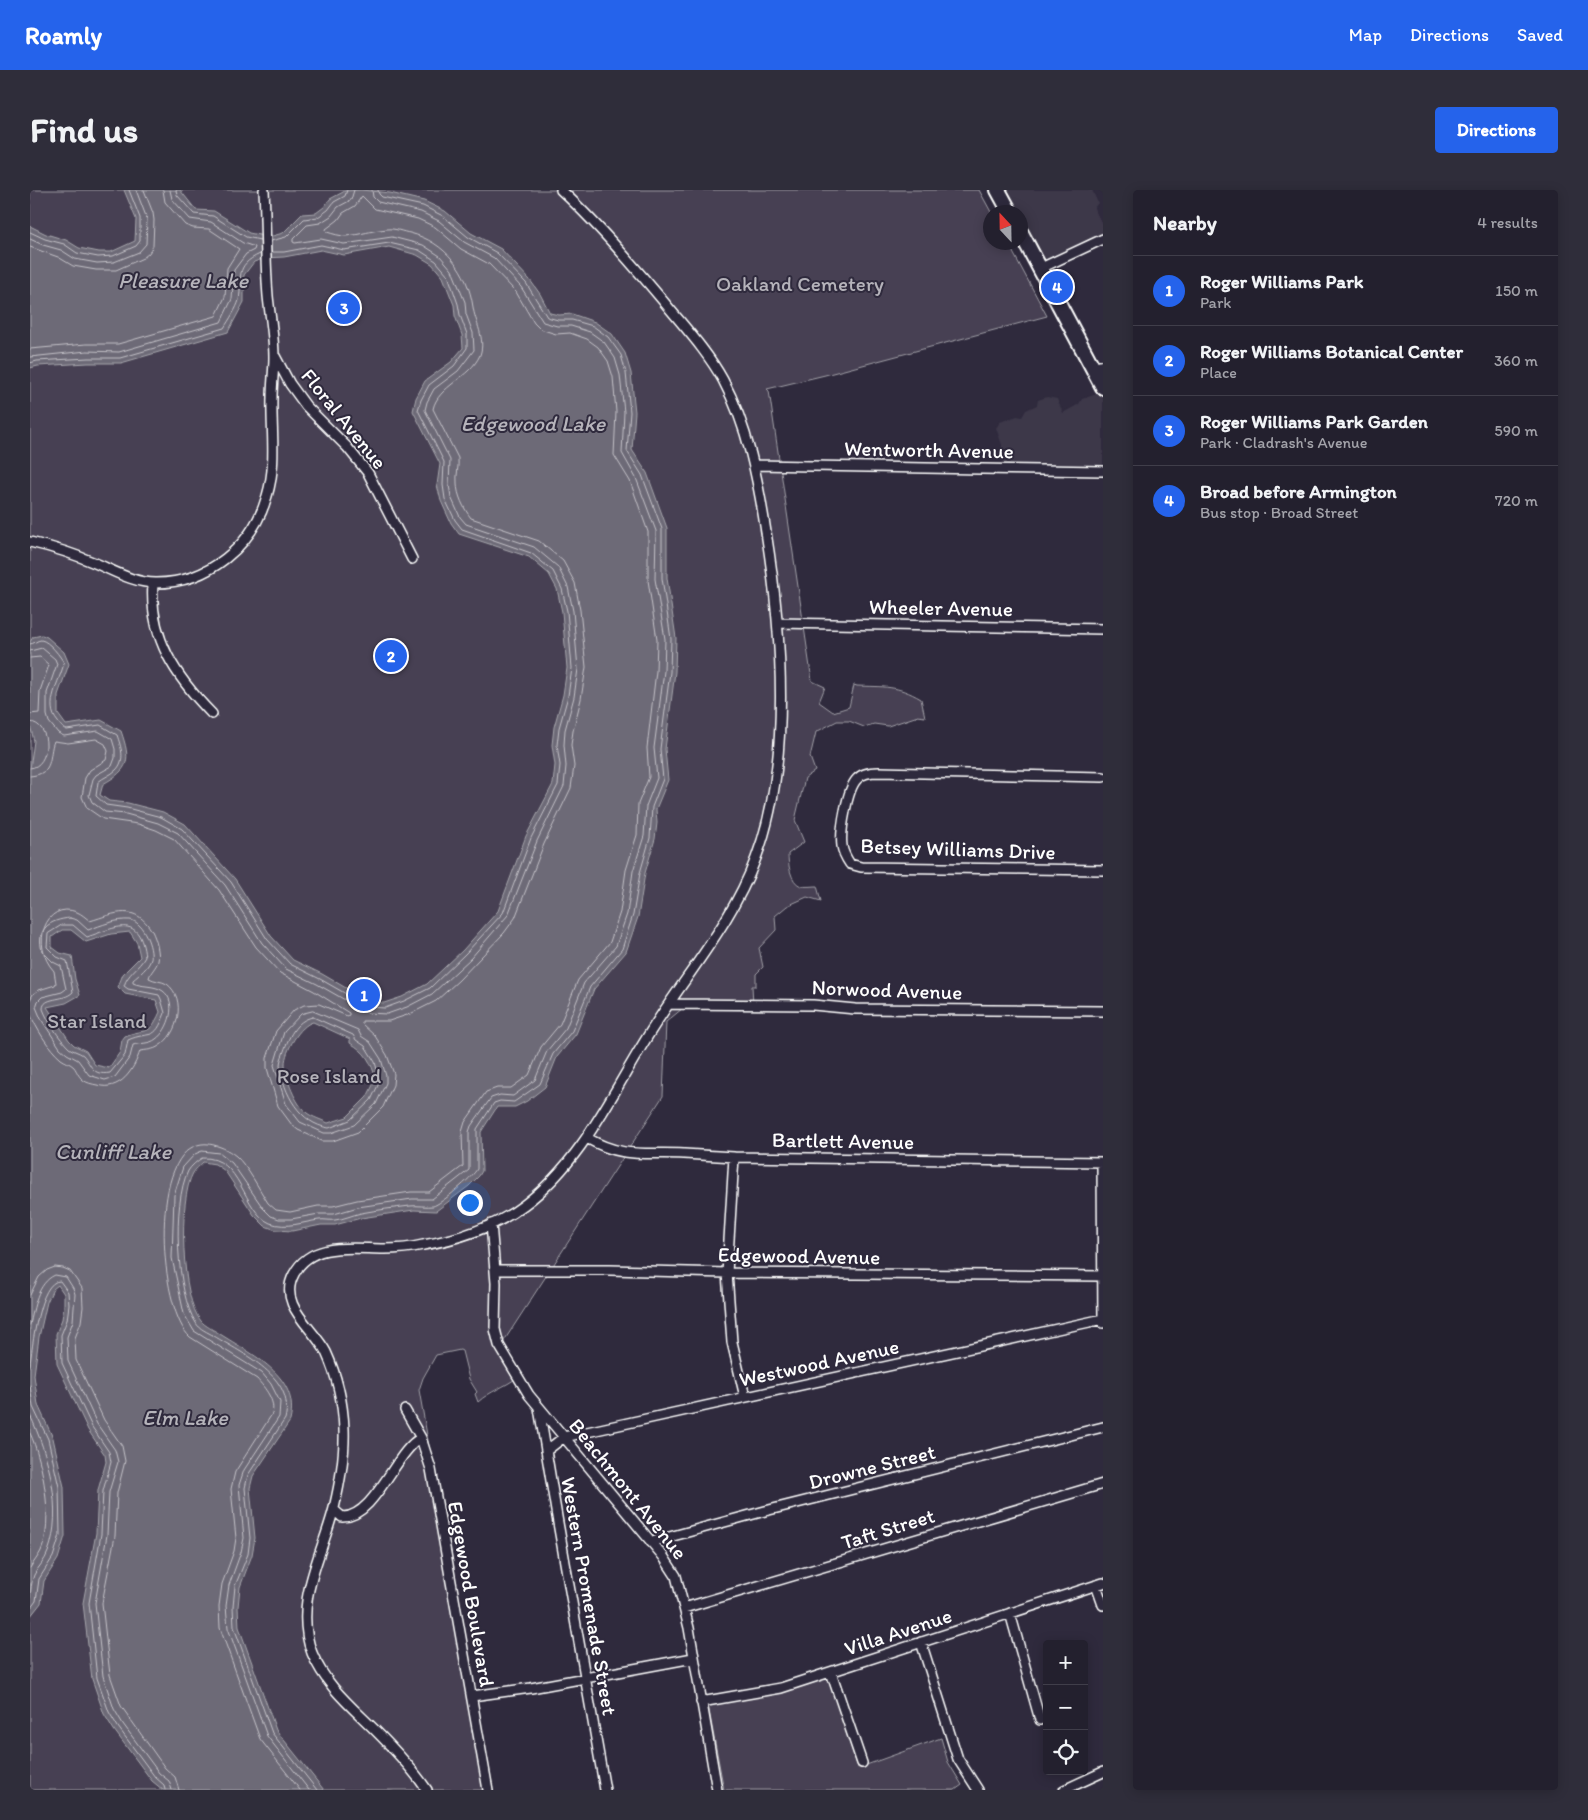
<!DOCTYPE html>
<html lang="en">
<head>
<meta charset="utf-8">
<style>
  :root { --surface:#23202e; --page:#2f2d3a; --text:#f1f3f6; --muted:#a3a3aa; --line:#403e4a; --accent:#2563eb }
  body { margin:0; font-family:Itim,sans-serif; background:var(--page); color:var(--text) }
  .controls { position:absolute; right:15px; bottom:15px; display:grid; overflow:hidden; border-radius:5px; box-shadow:0 2px 12px #0003 }
  .controls button { width:45px; height:45px; display:grid; place-items:center; padding:0; border:0; border-bottom:1px solid var(--line); background:var(--surface); color:var(--text); font:25px sans-serif }
  .compass { position:absolute; left:953px; top:15px; width:45px; height:45px; border-radius:50%; background:var(--surface); box-shadow:0 2px 12px #0003; rotate:338deg }
  .you { position:absolute; left:439px; top:1012px; width:18px; height:18px; margin:-12px; border:4px solid #fff; border-radius:50%; background:#1a73e8; box-shadow:0 0 0 8px #1a73e833 }
  .badge { display:grid; place-items:center; width:32px; height:32px; border-radius:50%; background:var(--accent); color:#fff; font-size:16px; font-weight:700 }
  .pin { position:absolute; translate:-50% -50%; border:2px solid #fff; box-shadow:0 1px 5px #0006 }
  .list { margin:0; padding:0; list-style:none }
  h2 { display:flex; justify-content:space-between; align-items:center; height:65px; margin:0; padding:0 20px; font-size:21px }
  h2 small { font-size:16px; font-weight:400; color:var(--muted) }
  .list li { display:grid; grid-template-columns:32px 1fr auto; gap:15px; align-items:center; box-sizing:border-box; height:70px; padding:0 20px; border-top:1px solid var(--line) }
  .list b { display:block; font-size:19px; white-space:nowrap }
  .list p { margin:0; font-size:16px; white-space:nowrap; color:var(--muted) }
  .list em { font-size:16px; font-style:normal; color:var(--muted) }
  .icon { flex:none; width:28px; height:28px; fill:none; stroke:currentColor; stroke-width:2; stroke-linecap:round; stroke-linejoin:round }
  .map { position:relative; flex:none; width:1073px; height:1600px; overflow:hidden; border-radius:5px }
  header { display:flex; align-items:center; gap:30px; box-sizing:border-box; height:70px; padding:0 25px; background:var(--accent); color:#fff }
  header strong { font-size:24px }
  nav { display:flex; gap:28px; margin-inline-start:auto; font-size:18px }
  .intro { display:flex; align-items:center; justify-content:space-between; box-sizing:border-box; height:120px; padding:0 30px }
  h1 { margin:0; font-size:35px }
  .button { padding:12px 22px; border-radius:5px; background:var(--accent); color:#fff; font-size:18px; font-weight:700 }
  main { display:flex; gap:30px; padding:0 30px }
  aside { flex:1; background:var(--surface); border-radius:5px; box-shadow:0 2px 12px #0003 }
  .map>svg:first-child { display:block }
</style>
</head>
<body>
<header>
<strong>Roamly</strong>
<nav><a>Map</a><a>Directions</a><a>Saved</a></nav>
</header>
<div class="intro"><h1>Find us</h1><a class="button">Directions</a></div>
<main>
<div class="map">
<svg width="1073" height="1600" viewBox="0 0 1073 1600">
  <rect width="100%" height="100%" fill="#2f2a3d"/>
  <filter id="ink" filterUnits="userSpaceOnUse"><feTurbulence type="fractalNoise" baseFrequency=".02" numOctaves="2"/><feDisplacementMap in="SourceGraphic" scale="10" xChannelSelector="R" yChannelSelector="G"/><feConvolveMatrix kernelMatrix="1 2 1 2 8 2 1 2 1" color-interpolation-filters="sRGB"/></filter>
  <g filter="url(#ink)">
    <path fill="#3c3749" d="M968 0H1062L1068 13 1064 18 1073 36V51L1009 79 991 43V22H980Z
      M1073 202V280L972 277V255L966 238 970 232 987 226 992 227 996 220 1007 215 1008 210 1017 207 1027 209 1033 223 1049 214 1052 209Z"/>
    <path fill="#464152" stroke="#a2a0a8" d="M0 0H949L961 22V52L978 53 1017 126 795 185 737 199 739 201 782 491 795 497 789 512 803 522 819 517 824 495 827 496C854 497 867 495 891 509L895 527 888 526 858 536 844 534 834 537 819 531H807L786 542 780 567 785 581 775 588 765 630 774 652 758 664C758 673 760 692 771 696 775 697 783 696 787 696L791 711 777 707 757 716 745 726 746 740 729 758 733 777 726 784V796H722L723 815 658 814 636 832 633 906 472 1154 488 1187C475 1197 460 1201 448 1212L445 1204 447 1202 439 1189 432 1161 430 1160 406 1165 393 1188 389 1200 397 1245 461 1600H0Z
      M798 1487 828 1578 911 1548 918 1572 932 1595 925 1600H694L678 1515 750 1503Z"/>
    <path fill="#6d6a77" stroke="#a7a6ad" fill-rule="evenodd" d="M94 0H150L166 20 184 21 219 43 239 47 253 43 272 24 286 23 294 17 300 9 315 1 331 0 360 3 394 11 415 21 441 43 471 59 500 90 510 104 520 123 529 125 542 124 565 132 582 144 595 163 601 183 605 222 602 260 617 283 637 338V388L646 448 645 482 635 559 638 590 626 619 627 633 625 649 615 683 608 727 596 762 564 799 546 844 527 867 515 897 497 911 485 917H467L451 942 452 981 449 986 439 996 406 1021 384 1020 331 1028 305 1035H291L262 1041 246 1040 235 1036 224 1025 195 981 185 974 173 972C170 976 165 979 163 983 148 1009 151 1109 171 1131 175 1136 184 1140 190 1144 221 1164 271 1186 260 1231L223 1286 220 1298 225 1348 222 1365 210 1397 208 1417 209 1437 246 1540 294 1600H133L122 1591 84 1540 74 1524 62 1489 53 1413 66 1343 68 1300 76 1272 75 1265 58 1240 27 1174 26 1144 32 1129 34 1115V1104L28 1095 23 1099 17 1112 9 1147 4 1185 8 1215 23 1248 34 1297 35 1346 28 1369 14 1391 11 1413 0 1427V579L4 551 0 535V452L3 447 12 445 17 447 34 462 39 474 28 505V524L36 535 71 530 91 541C101 570 100 579 73 594L70 605 79 611 98 613 133 622 155 634 205 689 241 746 263 770 292 784 340 812 354 813 372 807 397 794 433 760 468 721 496 646 523 594 525 575 522 555 524 537 533 505 537 478 532 422 527 399 519 384 499 367 429 344 421 333 411 311 407 295 410 274 383 221 386 208 395 191 421 172 433 158 432 145 425 126 424 115 413 87 402 74 387 65 359 57 314 65 291 60 254 67 235 68 224 72 214 85V112L198 142 91 173H58L8 176 0 178V36L16 44 36 50 49 58 69 62H81L105 51 106 29ZM32 740H41L56 752 81 744 100 742 107 753 110 767 93 784 88 797 95 804 126 810 130 822C118 848 118 837 95 846L92 850 90 862 79 878 65 875 56 861 44 855 39 850 17 817 36 813 50 805 45 789 42 766 30 763 22 757V747ZM283 832 320 849V853C336 862 341 872 346 889L337 907 317 927 298 933C292 930 282 927 277 923 266 915 255 888 255 874 255 861 270 835 283 832Z"/>
    <g fill="none" stroke-linecap="round" stroke-linejoin="round">
      <path stroke="#c5c3c9" stroke-width="1" d="M146 0 147 5 164 24 183 26 216 47 230 50
        M0 42 15 49 34 54 47 63 68 67 83 66 106 56 110 51V28L99 0
        M0 49 13 55 31 60 45 69 67 73 84 72 109 62 116 54 117 29 106 0
        M241 51 256 47 274 29 288 27 298 20 304 12 315 6 317 0
        M0 57 28 67 43 76 66 80H86L113 68 119 63 123 56 124 30 123 23 114 0
        M0 159 56 154H88L186 126 195 107 197 78 209 59 179 39 163 38 155 35 135 12 133 0
        M0 167 57 161 89 162 191 132 202 109 204 80 216 64 224 60 225 57 213 53 181 32 160 29 142 9 140 0
        M0 173 7 171 58 168H90L194 138C199 130 207 118 209 110 213 88 203 76 230 64
        M0 454C4 454 7 450 11 450 19 451 31 467 34 473 30 491 13 515 28 532 31 536 32 538 37 540L70 535 87 545C91 557 96 570 86 580 81 585 74 587 68 592L66 606 76 615 97 618 131 627 152 639 201 692 237 749 260 774 290 789 339 817 355 818 374 811 400 798 436 763 473 723 501 648 528 595 530 575 527 555 529 538 538 506 542 478 537 421 532 399 523 381 501 363 432 339 425 330 415 309 413 295 414 272 388 220 391 210 399 195 424 176 437 158V144L430 125 428 114 418 85 406 71 389 60 359 53 314 60 291 55 254 62H241
        M0 461 12 458 25 469 27 474 17 503V525L19 532 28 543 34 546 68 541 82 549 85 559V568L82 576 66 585 63 589 59 605 62 612 75 622 96 624 128 633 148 643 195 695 232 753 256 779 287 794 338 823 357 824 377 817 402 804 441 768 478 725 507 651 534 596 536 576 534 555 535 540 544 507 548 479 543 421 538 397 528 377 504 357 436 334 430 327 421 307 419 295 420 270 395 220 397 212 404 199 428 181 444 160 443 143 436 124 435 112 422 80 410 66 393 55 362 47 314 54 291 49 265 53 263 52V49L277 35 290 33 301 26 308 17 321 10 324 0
        M0 468 10 467 19 475 10 501 9 523 0 524
        M0 532C22 533 21 577 0 578
        M0 586C25 584 18 566 24 551L38 553 66 549 75 554 78 561 76 570 60 580 55 588 52 607 57 618 73 629 108 634 126 640 144 649 189 700 226 757 250 783 284 801 319 823V825L317 826 289 814 274 815 264 820 246 841 237 868V878L248 916 262 935 268 940 292 951H303L328 942 353 917 363 895 364 884 357 865 345 846 332 834V831H359L380 824 406 811 429 790 474 743 485 728 514 654 541 598 544 576 541 555 543 541 551 509 556 477 550 420 545 393 533 371 509 351 441 328C434 319 427 305 427 293 426 285 429 277 428 268L403 219C408 196 440 188 450 165 456 149 445 132 443 117 438 81 415 52 380 43 373 42 365 38 357 39 343 40 330 45 316 46 310 46 303 44 297 42L296 39 308 30 313 23 325 16 332 6 345 19 388 29 405 37 431 59 459 74 486 102 504 133 510 139 526 144 540 143 557 149 568 157 578 171 583 187 586 222 584 265 600 291 618 342V390L627 450 626 481 617 558 619 587 608 614 607 645 596 680 590 722 580 752 548 790 530 834 511 857 499 885 481 898H467L456 902 435 932 432 942 433 976 399 1002H381L327 1010 303 1016H288L260 1022 246 1020 238 1013C229 999 218 977 206 966 197 959 190 956 179 954 117 947 128 1119 160 1147L227 1189C235 1198 246 1211 242 1224L205 1282 201 1299 206 1348 204 1361 192 1394 189 1416 190 1438 230 1549 270 1600
        M40 728 47 730 58 740C72 735 86 729 100 730 113 731 123 758 121 769 119 777 109 785 103 790V793C111 797 125 795 133 801 148 812 139 840 126 849 120 854 110 853 103 855L100 867 85 887 75 890 59 885 48 870 37 864 30 858 11 829 6 817 8 811 12 807 32 802 36 799 31 776 23 772 12 761C6 739 19 730 40 728Z
        M32 735H43L57 747C87 737 110 723 115 767 109 778 97 784 94 796L98 799 129 805 131 809 135 823C124 853 121 840 98 850L95 865 80 883C61 886 62 875 53 865 49 862 43 861 39 858 29 848 18 832 13 819 13 806 33 812 43 802L37 771 27 767 17 757 18 744Z
        M0 810 3 804 9 800 25 795 26 793 24 781C0 755 15 710 47 722 52 724 56 728 60 731 86 723 105 713 122 741 126 749 130 763 128 771 126 778 120 782 119 788 124 791 132 791 137 794 157 809 148 845 129 856 124 860 116 860 110 861 104 880 90 902 67 895 62 894 57 893 53 890 48 886 47 881 44 877 40 873 35 872 31 869 18 858 7 839 0 824
        M283 821 328 840 331 846 340 852 351 869 356 886V893L346 914 324 935 301 943H294L270 932 256 914 244 875 254 842 271 824Z
        M283 827 323 845 326 850 335 856 345 872 350 891 341 910 320 930 299 938C270 934 253 903 250 875 250 871 252 867 253 864 258 849 265 830 283 827Z
        M0 1105 9 1087 17 1080 25 1077 33 1078 40 1081 52 1098 53 1117 51 1132 45 1148 46 1170 74 1230 92 1256 95 1271 87 1303 85 1346 72 1413 80 1485 91 1516 135 1578 145 1587 149 1600
        M0 1135C4 1118 7 1093 25 1085L36 1087 43 1098 45 1104 43 1131 37 1147 38 1171 67 1234 85 1260 88 1272 79 1302 77 1345 65 1413 73 1486 84 1519 93 1534 129 1583 139 1591 142 1600
        M0 1175C2 1159 9 1090 30 1091L38 1102 39 1115 37 1130 31 1145 32 1173 62 1237 79 1262 81 1272 73 1301 71 1344 59 1413 67 1488 79 1522 88 1537 125 1587 134 1595 135 1600
        M0 1195 3 1217 18 1249 29 1297 30 1345 23 1367 9 1389 6 1411 0 1419
        M0 1225C18 1264 34 1320 18 1362 15 1371 8 1377 4 1385 1 1392 1 1401 0 1408
        M0 1243C13 1271 24 1332 11 1361 8 1367 3 1373 0 1378
        M279 1600 237 1546 198 1438 196 1416 199 1395 211 1362 214 1348 209 1295 214 1280 249 1227 250 1212 241 1194 232 1183 164 1141 154 1124 142 1068 144 1005 153 977 165 964 172 961 189 963 202 973 233 1018 241 1026 249 1029H261L289 1024H304L328 1017 382 1009H402L439 980V942L441 936 461 908 470 905 483 906 505 890 517 861 536 838 554 793 586 756 597 724 603 681 614 646 616 616 627 588 624 558 634 481 635 449 625 389 626 341 606 288 592 263 594 222 590 185 585 168 574 152 560 142 541 136H527L513 132 491 97 464 68 434 52 409 31 391 22 348 12 343 7 342 0
        M287 1600 242 1543 204 1437 203 1417 205 1396 218 1364 220 1348 215 1298 218 1285 255 1229C266 1187 213 1164 184 1146 178 1142 169 1139 166 1133 146 1103 142 1014 158 981 161 976 167 971 172 968 212 966 212 1021 240 1033 257 1039 273 1032 289 1030 294 1029 300 1031 305 1030 314 1029 322 1025 331 1023 347 1020 364 1018 380 1016 387 1015 396 1017 403 1016 411 1014 443 987 447 979V939L464 913 470 911 484 912 510 894 523 864 542 841 560 797 592 759 603 725 610 683 620 648 622 617 633 589 630 559 640 482 641 449 632 388V339L612 285 597 261 600 222 596 183 591 165 578 147 563 136 542 130H528L517 127 496 93 467 63 438 47 413 26 393 16 352 7 349 4 348 0"/>
      <defs>
        <path id="street" d="M1009 79 1073 49
          M245 166 260 194 276 216 317 257 338 283 382 369
          M1063 178 1073 175
          M724 275 1073 281
          M0 352C22 357 44 364 65 373 84 381 104 393 126 393 178 393 223 356 237 306 247 274 241 241 242 208 242 194 244 180 244 167 244 147 240 126 238 106 235 71 236 35 234 0
          M123 393C119 448 146 487 182 524
          M748 433 1073 439
          M1073 587 849 582C843 582 832 583 827 589 817 599 810 642 812 656 813 663 816 668 820 674L831 677 1073 680
          M639 814 783 815 825 819 1073 821
          M557 948C593 969 615 962 654 964 671 965 688 966 704 967L1073 972
          M704 967 697 1083 702 1152 715 1207
          M1072 972 1073 1133
          M461 1034 466 1093 465 1139 469 1155 499 1205 633 1366 646 1386 659 1438 687 1600
          M465 1080H580L697 1083 1073 1086
          M509 1218 527 1327 575 1600
          M375 1220 391 1248 401 1279 458 1600
          M516 1261 534 1247 1073 1129
          M304 1320 312 1327C345 1328 366 1260 391 1248
          M621 1352 735 1321 1073 1237
          M1066 1395 1073 1415
          M654 1418 1073 1294
          M980 1423 1010 1530
          M891 1452 928 1569 948 1600
          M801 1482 832 1573
          M442 1506 501 1498 663 1468
          M671 1512 751 1498 1073 1393
          M397 1600C382 1578 364 1559 345 1540 321 1516 295 1495 282 1463 263 1412 292 1366 304 1318 310 1293 315 1266 314 1239 313 1213 307 1186 296 1162 283 1137 247 1115 264 1084 281 1051 323 1059 354 1059 367 1059 380 1058 393 1055 429 1049 465 1037 494 1015 557 968 586 893 628 830 662 778 704 728 726 668 762 574 752 441 736 342 728 290 718 237 693 190 678 163 658 141 639 118 605 77 570 36 531 0
          M1034 1600 1073 1582"/>
        <path id="primary" d="M968 0 980 22
          M991 43 1073 197"/>
      </defs>
      <use href="#street" stroke="#fff" stroke-width="12"/>
      <use href="#primary" stroke="#fff" stroke-width="18"/>
      <use href="#street" stroke="#2f2a3d" stroke-width="9"/>
      <use href="#primary" stroke="#2f2a3d" stroke-width="14"/>
    </g>
  </g>
  <g text-anchor="middle" stroke-width="4" stroke-linejoin="round" paint-order="stroke">
    <g font-size="21" fill="#b5b3ba" stroke="#2f2a3d">
      <text x="770" y="101">Oakland Cemetery</text>
      <text x="67" y="838">Star Island</text>
      <text x="299" y="893">Rose Island</text>
    </g>
    <g font-size="21" fill="#fff" stroke="#2f2a3d">
      <text transform="translate(314 229) rotate(51)" y="7">Floral Avenue</text>
      <text transform="translate(899 260) rotate(1)" y="7">Wentworth Avenue</text>
      <text transform="translate(911 418) rotate(1)" y="7">Wheeler Avenue</text>
      <text transform="translate(928 659) rotate(2)" y="7">Betsey Williams Drive</text>
      <text transform="translate(857 800) rotate(2)" y="7">Norwood Avenue</text>
      <text transform="translate(813 951) rotate(1)" y="7">Bartlett Avenue</text>
      <text transform="translate(769 1066) rotate(1)" y="7">Edgewood Avenue</text>
      <text transform="translate(789 1173) rotate(-12)" y="7">Westwood Avenue</text>
      <text transform="translate(842 1277) rotate(-14)" y="7">Drowne Street</text>
      <text transform="translate(598 1299) rotate(51)" y="7">Beachmont Avenue</text>
      <text transform="translate(858 1339) rotate(-17)" y="7">Taft Street</text>
      <text transform="translate(441 1404) rotate(80)" y="7">Edgewood Boulevard</text>
      <text transform="translate(559 1406) rotate(80)" y="7">Western Promenade Street</text>
      <text transform="translate(868 1442) rotate(-18)" y="7">Villa Avenue</text>
    </g>
    <g font-size="22" font-style="italic" fill="#b6b4bb" stroke="#2f2a3d">
      <text x="153" y="98">Pleasure Lake</text>
      <text x="503" y="241">Edgewood Lake</text>
      <text x="83" y="969">Cunliff Lake</text>
      <text x="155" y="1235">Elm Lake</text>
    </g>
  </g>
</svg>
<div class="controls">
<button>+</button>
<button>−</button>
<button><svg class="icon" aria-label="locate" viewBox="0 0 24 24"><circle cx="12" cy="12" r="6"/><path d="M12 2v4M12 18v4M2 12h4M18 12h4"/></svg></button>
</div>
<svg class="compass" viewBox="-18 -18 36 36"><path d="M0-13l5 13h-10z" fill="#e53935"/><path d="M0 13l5-13h-10z" fill="#a3a3aa"/></svg>
<div class="you"></div>
<div class="pin badge" style="left:334px;top:805px">1</div>
<div class="pin badge" style="left:361px;top:466px">2</div>
<div class="pin badge" style="left:314px;top:118px">3</div>
<div class="pin badge" style="left:1027px;top:97px">4</div>
</div>
<aside>
<h2>Nearby<small>4 results</small></h2>
<ul class="list">
<li><span class="badge">1</span><div><b>Roger Williams Park</b><p>Park</p></div><em>150 m</em></li>
<li><span class="badge">2</span><div><b>Roger Williams Botanical Center</b><p>Place</p></div><em>360 m</em></li>
<li><span class="badge">3</span><div><b>Roger Williams Park Garden</b><p>Park · Cladrash's Avenue</p></div><em>590 m</em></li>
<li><span class="badge">4</span><div><b>Broad before Armington</b><p>Bus stop · Broad Street</p></div><em>720 m</em></li>
</ul>
</aside>
</main>
</body>
</html>
